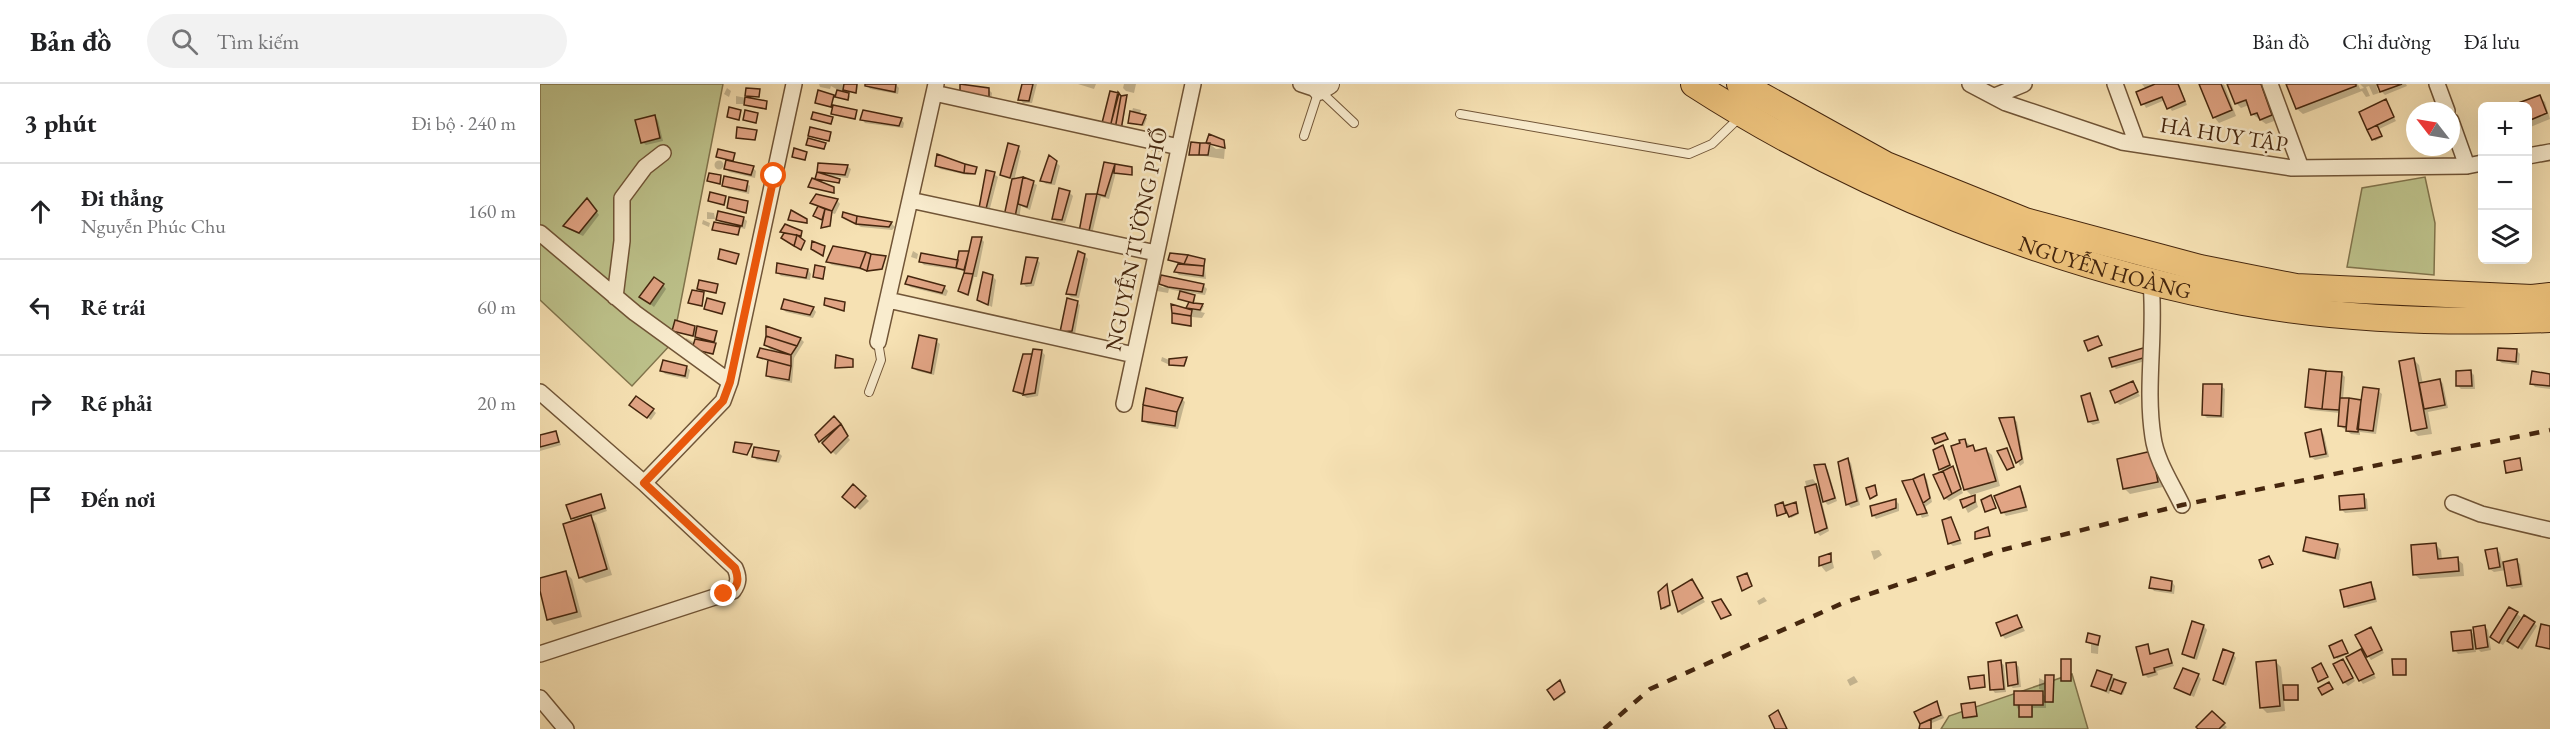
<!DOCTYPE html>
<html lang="vi">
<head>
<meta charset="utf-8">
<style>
  :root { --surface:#fff; --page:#f2f2f2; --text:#202124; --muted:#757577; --line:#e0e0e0 }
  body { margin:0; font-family:"EB Garamond",serif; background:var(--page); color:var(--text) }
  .controls { position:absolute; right:18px; top:18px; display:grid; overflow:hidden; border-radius:9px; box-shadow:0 6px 24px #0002 }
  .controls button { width:54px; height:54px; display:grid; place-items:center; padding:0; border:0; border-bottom:2px solid var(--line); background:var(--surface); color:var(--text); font:30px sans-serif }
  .compass { position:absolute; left:1866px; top:18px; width:54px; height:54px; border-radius:50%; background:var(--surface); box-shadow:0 6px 24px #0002; rotate:301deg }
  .stop { position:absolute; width:18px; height:18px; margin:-14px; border:4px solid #ea580c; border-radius:50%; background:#fff }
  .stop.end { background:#ea580c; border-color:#fff; box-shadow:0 2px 6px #0008 }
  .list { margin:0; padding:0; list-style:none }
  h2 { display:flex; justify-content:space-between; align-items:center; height:78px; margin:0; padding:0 24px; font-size:26px }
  h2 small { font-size:20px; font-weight:400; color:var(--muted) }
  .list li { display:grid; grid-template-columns:39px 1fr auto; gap:18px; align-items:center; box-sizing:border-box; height:96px; padding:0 24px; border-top:2px solid var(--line) }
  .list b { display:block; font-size:22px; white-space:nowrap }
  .list p { margin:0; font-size:20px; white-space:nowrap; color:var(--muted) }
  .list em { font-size:20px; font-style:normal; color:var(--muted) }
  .icon { flex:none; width:33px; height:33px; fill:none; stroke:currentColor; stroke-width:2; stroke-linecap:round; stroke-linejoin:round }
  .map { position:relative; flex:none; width:2010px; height:645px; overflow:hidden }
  header { display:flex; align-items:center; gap:36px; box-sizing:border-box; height:84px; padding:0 30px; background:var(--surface); border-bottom:2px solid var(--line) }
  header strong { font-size:28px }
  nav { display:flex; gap:33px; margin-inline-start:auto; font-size:21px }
  .search { width:420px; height:54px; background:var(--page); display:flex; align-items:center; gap:15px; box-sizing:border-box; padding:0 21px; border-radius:33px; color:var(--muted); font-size:22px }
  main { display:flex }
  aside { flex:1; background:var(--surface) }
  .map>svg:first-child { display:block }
</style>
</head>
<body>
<header>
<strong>Bản đồ</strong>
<div class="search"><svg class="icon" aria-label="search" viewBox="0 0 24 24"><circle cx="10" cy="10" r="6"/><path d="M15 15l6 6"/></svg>Tìm kiếm</div>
<nav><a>Bản đồ</a><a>Chỉ đường</a><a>Đã lưu</a></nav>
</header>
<main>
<aside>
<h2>3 phút<small>Đi bộ · 240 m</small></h2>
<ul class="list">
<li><svg class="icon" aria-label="ahead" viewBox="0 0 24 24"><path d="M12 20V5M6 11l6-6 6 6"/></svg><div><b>Đi thẳng</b><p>Nguyễn Phúc Chu</p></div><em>160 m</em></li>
<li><svg class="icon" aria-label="left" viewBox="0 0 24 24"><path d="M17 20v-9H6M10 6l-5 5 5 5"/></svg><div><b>Rẽ trái</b></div><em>60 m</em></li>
<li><svg class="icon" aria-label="right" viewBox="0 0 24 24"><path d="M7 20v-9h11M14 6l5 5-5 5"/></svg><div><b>Rẽ phải</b></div><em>20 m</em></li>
<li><svg class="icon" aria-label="arrive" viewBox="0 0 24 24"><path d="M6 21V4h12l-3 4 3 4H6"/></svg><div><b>Đến nơi</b></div></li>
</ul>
</aside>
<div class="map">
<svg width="2010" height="645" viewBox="0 0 2010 645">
  <rect width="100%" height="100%" fill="#f6e1b3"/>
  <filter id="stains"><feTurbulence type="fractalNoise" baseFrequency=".00333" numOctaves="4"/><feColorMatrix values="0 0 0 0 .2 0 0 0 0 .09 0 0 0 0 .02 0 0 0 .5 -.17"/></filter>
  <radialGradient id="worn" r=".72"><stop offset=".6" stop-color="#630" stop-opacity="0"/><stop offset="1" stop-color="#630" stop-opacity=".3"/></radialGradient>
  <path fill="#bdc28b" stroke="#81744c" stroke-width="1.5" d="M0 0H183L133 258 92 302 0 216Z
    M1885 93 1895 139 1894 191 1807 183 1822 104Z
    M1532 590 1548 645H1401L1409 632Z"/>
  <path fill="#0003" d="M279 0H318L317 9 303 5 302 9 310 12 309 16 297 12 298 6 291 2 290 5 280 3Z
    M327 0H355L359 4 358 10 330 5Z
    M483 0H497L492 19H483L480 15Z
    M538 0H556L554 5Z
    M584 0H596L594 9 586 7 583 4Z
    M1602 0H1639L1647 21 1632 27 1625 16 1606 24 1598 9 1606 5Z
    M1661 0H1684L1696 32 1679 39 1674 33Z
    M1689 0H1724L1737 36 1726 40 1712 30 1709 21 1701 24 1696 19Z
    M1748 0H1818L1820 5 1824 4 1820 0H1866L1867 2 1845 11 1836 2 1839 9 1833 11 1829 2 1826 3 1830 12 1826 13 1822 7 1763 30 1757 25Z
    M187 4 191 7 189 13 184 10Z
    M448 5 452 9 451 16 425 11Z
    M196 12 227 18V25L206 22 203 18V20H196Z
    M293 12 292 23 316 27V35L294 31V24L278 20Z
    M587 12 582 47 566 46 581 13Z
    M1999 13 2005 18 2010 35 1988 44V22H1975Z
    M1845 17 1856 37 1839 45 1843 53 1835 57 1821 29Z
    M593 24 601 26 600 31 607 34 604 42 589 39Z
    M114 33 118 36 123 57 106 61 102 58Z
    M322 35H361L364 39 363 44 325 39Z
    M668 59 676 65 685 64 684 75 650 70Z
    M478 64 481 67 474 97 483 94 497 101 490 126 481 122 479 136 469 135 474 96 462 90Z
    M194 70V79L213 84 216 87 215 94 189 88 186 84 188 76 178 73Z
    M174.5 81a4.5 4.5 0 1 1 9 0a4.5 4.5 0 1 1-9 0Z
    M516 78 520 82 515 101 506 100 502 96Z
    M565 80 592 84 593 89 576 88 569 115 561 113 552 150 544 151 548 112H558Z
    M279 81 307 82 311 85 308 94 292 92 299 96 300 100 278 95Z
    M397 82 436 84 437 85 436 90 427 91 400 85Z
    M454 90 458 93 449 128 444 127Z
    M207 99 210 102 209 110 188 105 184 102Z
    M529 108 533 112 525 139 517 138 513 134Z
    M186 113 185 122 169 117Z
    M297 116 300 120 295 130 292 129 291 143 283 144 284 136 276 133 279 123 272 119Z
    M51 119 59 131 43 152 28 145 25 142Z
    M167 128 174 129 175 135H167Z
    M318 133 351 139 355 143 352 146 321 143 305 134Z
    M203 134 207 137 205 145 197 143 200 146 199 152 174 146 184 142 178 136Z
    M163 136 170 139 169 143 162 140Z
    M441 154 444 158 437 193H434L429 211 420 207 426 187 384 181 380 177 419 178 421 168 430 169Z
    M373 167 378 170 377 175 371 173Z
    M544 171 548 175 539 214 531 213 528 210Z
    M345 173 343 186 329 187 292 181 288 178Z
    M497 175 500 179 494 202 486 203 483 199Z
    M629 176H664L666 195 639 191 636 188 648 182 649 180Z
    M268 186 271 190 270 196 241 192 238 189Z
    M452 192 456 196 452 223 438 216Z
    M369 194 405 204 408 207 406 212 370 203 367 199Z
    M621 199 663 201 667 205 665 211 646 208V210L655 214 654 220 664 222 661 228 665 229 662 234 652 233V242L635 239 647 226 650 218 642 208 629 205 628 209 617 207V201L625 204Z
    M123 201 126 205 114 223 105 216Z
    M537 218 540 221 535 250 522 248Z
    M242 224H273L276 228 273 234 246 228Z
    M154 243 158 246 177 249 174 270 155 266 154 262 145 259 146 254 155 259 156 253 135 248Z
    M227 244 261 255 264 258 254 274 252 299 231 295 228 292 229 278 219 272 232 267 225 260Z
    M396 257 400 260 394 291 377 287 374 284Z
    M1609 264 1613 275 1576 285 1573 282Z
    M1976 266 1980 270 1979 281 1962 279 1958 276Z
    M494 267 502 268 505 271 498 312 487 314 474 306Z
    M622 273 629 276H647L645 282H632L621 277Z
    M1874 276 1879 281 1883 300 1900 296 1903 300 1908 324 1888 328 1892 350 1878 352 1873 347Z
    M146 283 150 286 148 295 125 290 122 286Z
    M1931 288 1934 291 1935 305H1921L1918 302Z
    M1802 290 1805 293 1803 315 1823 317 1838 307 1842 310 1836 350 1820 348V351L1811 350 1799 341 1800 329 1770 326 1767 323Z
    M2010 291V305L1995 303 1992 299Z
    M1592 299 1600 312 1580 321 1576 318Z
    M1681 302 1685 305 1684 334H1667L1663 330Z
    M1550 311 1553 314 1560 339 1553 341 1549 338Z
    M642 315 645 318 638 345 608 340 604 337Z
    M95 324 113 326 116 329 111 336Z
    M1474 335 1477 338 1484 379 1480 382 1461 336Z
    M297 338 310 356 296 371 280 357Z
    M1781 347 1784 351 1789 373 1775 376 1771 373Z
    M16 348 21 361 0 367V352Z
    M1424 356 1438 368 1446 366 1452 371 1460 402 1431 411 1425 405 1422 360Z
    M1403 363 1423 409 1409 417 1405 414 1404 388 1401 385Z
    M238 368 242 372 239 379 217 376 214 373Z
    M1617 374 1623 403 1590 410 1585 405Z
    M1308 376 1311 379 1320 421 1311 424 1307 420Z
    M1285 382 1288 386 1297 417 1288 421 1281 414 1289 447 1280 452 1277 448 1265 397 1273 395 1283 409Z
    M1384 392 1387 395 1392 418 1385 423 1389 432 1382 434 1364 398Z
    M313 402 329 417 320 426 308 416Z
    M1479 404 1483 408 1488 427 1466 432 1463 428Z
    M60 412 67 427 50 433 56 439 72 491 46 499 40 493 36 438 32 434Z
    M1823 412 1827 415 1828 427 1805 429 1801 425Z
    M1435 413 1438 423 1428 429 1422 417Z
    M1355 416 1359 420V427L1336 435 1333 431Z
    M1255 420 1259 430 1251 434 1249 429 1239 431 1244 424Z
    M1411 435 1422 460 1413 462 1409 459Z
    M1798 461 1801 465 1799 476 1768 470 1765 467Z
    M1896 461 1901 466 1902 476 1917 475 1923 480 1924 492 1880 495 1874 490Z
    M1956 465 1960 469 1962 479 1976 477 1980 480 1983 503 1972 505 1968 502 1966 486 1954 488 1950 485Z
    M1339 466 1342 471 1334 476 1331 467Z
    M1291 470 1294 484 1286 488 1281 482 1280 474Z
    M26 489 32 495 42 533 14 541 9 535 0 496Z
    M1152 497 1165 518 1142 531 1139 528 1134 508Z
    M1632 498 1635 502 1634 510 1614 507 1611 503Z
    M1830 500 1834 504 1837 518 1808 525 1805 522Z
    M1127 502 1131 522 1124 526 1120 508Z
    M1224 513 1227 517 1219 521 1217 517Z
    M1970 525 1981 533 1970 550 1973 551 1994 539 1997 542 1982 566 1967 555 1963 561 1955 557Z
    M1477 532 1485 547 1465 555 1462 551Z
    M1664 542 1667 546 1657 576 1647 573 1643 570Z
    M1944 542 1948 546 1951 566 1941 568 1935 562 1936 568 1918 570 1915 566 1931 547 1936 553Z
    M1830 545 1844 569 1831 576 1828 572Z
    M1559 553 1558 570 1551 569V560L1548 558Z
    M1803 559 1808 570 1797 575 1791 562Z
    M1607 561 1612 571 1627 567 1634 582 1617 587 1618 591 1608 594 1605 591Z
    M1821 567 1836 594 1823 600 1820 596Z
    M1693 570 1696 574 1686 602 1678 599 1674 596Z
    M1803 577 1815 597 1808 602 1804 598Z
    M1460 578 1464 581 1466 608 1455 609 1452 605Z
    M1736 578 1741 583 1743 602 1759 604V617H1744L1745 627 1727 629 1721 623Z
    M1476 580 1479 583 1481 603 1473 604 1469 601Z
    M1658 591 1661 595 1654 613 1636 604Z
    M1314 592 1318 598 1310 602 1307 596Z
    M1513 592 1514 619 1506 618V624H1493V633H1482L1476 621 1502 609 1506 613V607L1499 605V594L1507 598Z
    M1571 592 1586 601 1583 611 1571 605 1569 610 1553 602Z
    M1021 599 1025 610 1016 616 1009 606Z
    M1397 619 1404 634 1392 639V645H1381Z
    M1435 619 1438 633 1426 635 1425 634Z
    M1672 629 1687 643 1685 645H1660Z"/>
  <path fill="#e1a484" stroke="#45260e" stroke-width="1.5" d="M304 0H317L316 9 303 6Z
    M325 0H356L355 8 325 2Z
    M420 0 449 4V13L420 8Z
    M482 0H493L489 17 478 16Z
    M1615 0H1638L1645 17 1627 25 1622 13 1601 21 1596 8Z
    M1659 0H1681L1692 26 1673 34Z
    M1687 0H1721L1732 31 1720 36 1717 29 1711 31 1706 16 1695 20Z
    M1746 0H1816V2L1756 25Z
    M1837 0H1862L1840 8Z
    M206 4 220 5 219 13 205 12Z
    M278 6 294 11 291 23 275 19Z
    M297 6 309 9 308 16 295 13Z
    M570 7 579 9 570 43H561Z
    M578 8 581 12 575 45 570 44Z
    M587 11 581 46 575 45 581 12Z
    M2000 11 2007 29 1988 37V22H1970Z
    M205 13 227 17 226 25 204 21Z
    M1846 15 1854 33 1827 46 1819 28Z
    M293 21 317 26 315 35 291 30Z
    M189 23 201 26 199 36 187 33Z
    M205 26 218 29 216 39 203 36Z
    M323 26 362 34 359 42 320 36Z
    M590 27 606 31 602 41 588 39Z
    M273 28 293 33 291 40 271 35Z
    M115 31 120 54 101 59 95 36Z
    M1837 41 1842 52 1832 56 1827 46Z
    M197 43 217 46 215 56 196 54Z
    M270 43 291 48 289 57 268 52Z
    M669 50 684 56 685 64 666 59Z
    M268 54 286 59 284 65 266 61Z
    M651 58 660 59 659 71H649Z
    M468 59 479 62 470 94 460 91Z
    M660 59H670L668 71H659Z
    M254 64 267 68 265 76 252 73Z
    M178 65 195 69 193 77 176 73Z
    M397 70 425 80 424 89 395 82Z
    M509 71 517 77 511 99 500 97Z
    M186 76 214 82 211 91 184 85Z
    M564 78 575 80 565 112 557 110Z
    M278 79 308 81 305 91 277 88Z
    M425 80 437 83 435 90 424 89Z
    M575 80 592 83V91L574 89Z
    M446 86 455 88 446 125 439 124Z
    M277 88 300 95 299 99 275 95Z
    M169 89 181 91 180 100 167 97Z
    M184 92 208 97 206 107 182 102Z
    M483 93 494 97 487 123 478 120Z
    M483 93 475 133 464 132 472 95Z
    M272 94 294 103V109L268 103Z
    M519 104 530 107 522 136 512 135Z
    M170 108 186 112 184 121 168 117Z
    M276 110 298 115 292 127 270 119Z
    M546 110H557L549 147 539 148Z
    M189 113 208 117 206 129 187 124Z
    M47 114 57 127 39 149 23 142Z
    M278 122 285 125 282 136 273 132Z
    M285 125 292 127 290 142 281 144Z
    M251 126 267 135V139L248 136Z
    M178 127 204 133 202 142 176 136Z
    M303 128 317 132 316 140 302 133Z
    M317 132 352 138 349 143 316 140Z
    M174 138 200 143 198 151 172 146Z
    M245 140 262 147 261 152 240 148Z
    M244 149 257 151 254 162 241 154Z
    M257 151 265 157 261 166 254 162Z
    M432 153H442L433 190 424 189Z
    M272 157 285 162 283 172 271 165Z
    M293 162 326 168 320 184 286 178Z
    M180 165 199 170 196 180 178 175Z
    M419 167H429L424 186 416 184Z
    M538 167 545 170 536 211 526 210Z
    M326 168 331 170 327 187 320 184Z
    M381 169 418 176 416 184 379 178Z
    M630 169 648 171 644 180 628 176Z
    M331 170 346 172 342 185 327 187Z
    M648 171 665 175 664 182 644 180Z
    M486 173 498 174 491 199 481 200Z
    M237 179 268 185 266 194 236 189Z
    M638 180 664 182 663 192 634 188Z
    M275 181 285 183 283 195 273 193Z
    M443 188 453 191 448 221 437 216Z
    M424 189 433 190 428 211 418 207Z
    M621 191 664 200 662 208 628 203 619 200Z
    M368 192 405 202 402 209 365 200Z
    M114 193 124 200 110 220 99 213Z
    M159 196 178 200 176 209 157 205Z
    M152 206 164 208 162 222 148 219Z
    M640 207 655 211 653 219 638 215Z
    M167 214 185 219 182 230 164 225Z
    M285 214 305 218 304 227 284 221Z
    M527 214 538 217 532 247 520 248Z
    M244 215 274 223 270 231 241 225Z
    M649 218 653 219 663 220 660 226 646 224Z
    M631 220 652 226 651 232 632 229Z
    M632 229 651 232V242L632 239Z
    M135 236 155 242 153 252 132 247Z
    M157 242 177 247 174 258 155 253Z
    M226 242 261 254 257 262 226 252Z
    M379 251 397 255 391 289 372 284Z
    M226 252 257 262 251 271 224 261Z
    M1558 252 1562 261 1548 267 1544 257Z
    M155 255 176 259 173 270 152 265Z
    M1610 262V272L1572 283 1569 274Z
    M220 264 251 271V282L217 273Z
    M1958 264 1977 265 1976 278 1957 276Z
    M493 265 502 266 495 309 483 311Z
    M483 270H492L483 310 473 307Z
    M296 271 313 275V283L295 284Z
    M647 273 644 282 629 281V275Z
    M1874 274 1887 344 1871 347 1859 277Z
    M123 276 147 282 145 292 120 287Z
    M228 276 251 282 249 296 226 292Z
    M1769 285 1786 287 1782 325 1765 323Z
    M1931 286 1932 302H1916V287Z
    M1786 287 1802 288 1799 326 1782 325Z
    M1992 287 2010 290V302L1990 300Z
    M1900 295 1905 321 1884 325 1879 299Z
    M1593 297 1598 308 1575 319 1570 307Z
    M1663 300H1682L1681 332 1662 331Z
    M1823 303 1839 305 1833 347 1817 345Z
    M606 304 643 314 637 328 603 321Z
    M1550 309 1558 336 1548 338 1541 312Z
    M96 312 114 325 107 334 89 321Z
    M1800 314H1809L1806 343 1798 342Z
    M1809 314 1821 316 1818 348 1806 347Z
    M603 321 637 328 635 342 602 337Z
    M294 332 301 340 279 358 275 351Z
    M1474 333 1482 375 1476 379 1459 334Z
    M301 340 308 352 291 369 282 359Z
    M1781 345 1786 370 1770 373 1765 349Z
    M16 347 19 358 0 363V351Z
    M1405 349 1408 355 1395 360 1392 354Z
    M1425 355 1427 363 1433 361 1435 367 1446 364 1456 397 1424 406 1411 362 1420 359 1419 356Z
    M195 358 212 360 207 371 193 368Z
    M1403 361 1410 381 1399 386 1393 366Z
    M214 363 239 367 236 377 212 373Z
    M1467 364 1474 383 1467 386 1457 367Z
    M1612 367 1618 398 1583 405 1577 375Z
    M1308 374 1317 417 1306 421 1298 378Z
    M1980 374 1982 386 1966 389 1964 377Z
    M1285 380 1295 414 1283 418 1274 381Z
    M1413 382 1421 405 1412 410 1403 387Z
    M1403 387 1412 410 1404 415 1393 391Z
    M1384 390 1390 414 1383 419 1373 395Z
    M1373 395 1387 429 1377 431 1362 397Z
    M313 400 326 412 315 424 302 413Z
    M1276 400 1287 444 1275 449 1265 403Z
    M1335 401 1337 411 1330 415 1326 404Z
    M1480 402 1486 423 1461 429 1454 412Z
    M61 410 65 424 31 435 26 421Z
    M1824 410 1825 424 1800 426 1799 412Z
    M1435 411V418L1423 424 1420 416Z
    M1451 411 1456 424 1445 428 1441 416Z
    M1356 415V424L1332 432 1330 422Z
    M1243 418 1246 429 1237 432 1235 421Z
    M1256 418 1258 429 1249 433 1244 422Z
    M51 431 67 485 39 494 23 440Z
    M1411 433 1420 456 1408 460 1402 436Z
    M1448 443 1450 452 1435 455V448Z
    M1766 453 1798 460 1795 474 1763 467Z
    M1896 459 1898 475 1918 473 1919 487 1873 491 1871 461Z
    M1957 464 1960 483 1949 485 1945 466Z
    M1291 469V478L1279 482V473Z
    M1729 472 1733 480 1722 484 1719 476Z
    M1977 475 1981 500 1967 502 1963 478Z
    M26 487 37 528 7 536 0 507V494Z
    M1207 489 1212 502 1202 507 1197 493Z
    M1611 493 1632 497 1631 507 1609 504Z
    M1152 495 1163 514 1138 528 1132 507Z
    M1831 498 1835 515 1804 523 1800 506Z
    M1127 500 1130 521 1121 525 1118 508Z
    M1181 515 1191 531 1181 535 1172 518Z
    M1969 523 1978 528 1959 559 1950 553Z
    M1477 531 1482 543 1461 552 1456 539Z
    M1984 531 1995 538 1978 564 1967 557Z
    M1652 537 1664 541 1654 574 1642 570Z
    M2001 540 2010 542V565L1996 562Z
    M1945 541 1948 563 1936 565 1933 543Z
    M1831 543 1842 566 1827 573 1815 551Z
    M1931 546 1933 565 1913 567 1911 548Z
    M1548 549 1560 552 1558 561 1546 558Z
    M1802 556 1808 569 1794 574 1789 562Z
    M1608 560 1610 570 1628 565 1632 579 1614 584 1615 588 1603 591 1596 563Z
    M1683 565 1694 569 1683 600 1673 596Z
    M1821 565 1834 590 1819 597 1806 573Z
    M1521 575H1531V597H1521Z
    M1803 575 1813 594 1803 599 1793 580Z
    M1852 575H1866V591H1853Z
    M1461 576 1464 605 1450 606 1448 578Z
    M1736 576 1740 622 1720 624 1716 578Z
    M1476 578 1478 600 1468 602 1466 579Z
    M1781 579 1788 593 1778 598 1772 584Z
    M1643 584 1659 590 1650 611 1634 604Z
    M1557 586 1572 591 1566 607 1551 602Z
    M1444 591 1445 603 1430 605 1428 593Z
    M1505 591H1514L1513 618H1505Z
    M1574 595 1586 599 1581 610 1570 606Z
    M1020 596 1025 608 1014 616 1007 606Z
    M1789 598 1793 605 1782 611 1778 604Z
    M1743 601H1758V616H1744Z
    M1474 607H1503V621H1474Z
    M1397 617 1401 631 1380 640 1374 628Z
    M1435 618 1437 632 1423 634 1421 620Z
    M1479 621H1492V633H1479Z
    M1238 626 1247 645H1235L1229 632Z
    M1672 627 1685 639 1679 645H1658L1656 643Z
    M1391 635V645H1379L1380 640Z"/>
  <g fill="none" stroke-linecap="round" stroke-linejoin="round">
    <defs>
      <path id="service" d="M920 30 1149 70 1172 60 1199 34
        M764 52 779 6 814 39
        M329 308 341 276 338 258"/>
      <path id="minor" d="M761 0 779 6
        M1430 0 1466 19 1582 58 1752 84 1927 82 1942 79
        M1575 0 1597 60
        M1730 0 1761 84
        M1897 0 1907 27
        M394 9 639 63
        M1455 12 1484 0
        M1911 37 1927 82
        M1988 72 2010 68
        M370 116 616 169
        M0 149 95 229 190 298
        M1611 199C1616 250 1605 302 1613 353 1616 376 1632 400 1642 421
        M75 213 82 157V114L105 83 123 69
        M348 216 594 271
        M338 258 396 0
        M0 308 104 399 195 484C199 493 199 499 193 507L0 570
        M584 320 653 0
        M104 399 183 317 190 298 254 0
        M1913 419 1941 430 2010 446
        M0 614 26 645"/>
      <path id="tertiary" d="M779 6 789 0"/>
      <g id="trunk">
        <path id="s1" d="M1154 0C1315 104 1514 183 1703 218 1803 236 1908 239 2010 235"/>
        <path d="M1200 0 1346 81 1485 137 1660 184 1756 203 1992 214 2010 212"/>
      </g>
    </defs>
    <use href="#service" stroke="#715537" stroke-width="10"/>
    <use href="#minor" stroke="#715537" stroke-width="18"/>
    <use href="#tertiary" stroke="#715537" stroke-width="22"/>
    <use href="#trunk" stroke="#45260e" stroke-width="28"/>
    <use href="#service" stroke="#f9ecce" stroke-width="8"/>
    <use href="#minor" stroke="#f9ecce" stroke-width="15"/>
    <use href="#tertiary" stroke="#f9ecce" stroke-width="20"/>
    <use href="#trunk" stroke="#ebc07a" stroke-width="26"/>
    <path stroke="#45260e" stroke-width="4.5" stroke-dasharray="10 10" stroke-linecap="butt" d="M1064 645 1110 605 1303 519 1458 467 1642 421 2010 346"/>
  </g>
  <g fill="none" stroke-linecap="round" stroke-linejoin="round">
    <path stroke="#ea580c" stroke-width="8" d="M184 510C198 505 200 497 195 484L104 399 183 317 190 298 234 92"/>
  </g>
  <g text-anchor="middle" stroke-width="5" stroke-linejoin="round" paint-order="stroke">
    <g font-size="22" fill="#45260e" stroke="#f9ecce">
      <text transform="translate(1684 50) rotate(9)" y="8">HÀ HUY TẬP</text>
      <text transform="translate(596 155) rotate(-78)" y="8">NGUYỄN TƯỜNG PHỔ</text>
      <text dy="8" stroke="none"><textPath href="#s1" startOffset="452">NGUYỄN HOÀNG</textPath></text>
    </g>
  </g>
  <rect width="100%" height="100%" filter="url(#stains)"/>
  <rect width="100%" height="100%" fill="url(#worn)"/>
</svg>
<div class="controls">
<button>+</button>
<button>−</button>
<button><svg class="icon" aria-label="layers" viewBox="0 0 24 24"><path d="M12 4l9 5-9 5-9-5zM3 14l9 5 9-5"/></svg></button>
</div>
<svg class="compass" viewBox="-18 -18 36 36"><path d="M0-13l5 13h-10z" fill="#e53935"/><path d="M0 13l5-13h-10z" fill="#757577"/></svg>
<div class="stop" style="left:234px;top:92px"></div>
<div class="stop end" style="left:184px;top:510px"></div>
</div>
</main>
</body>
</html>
